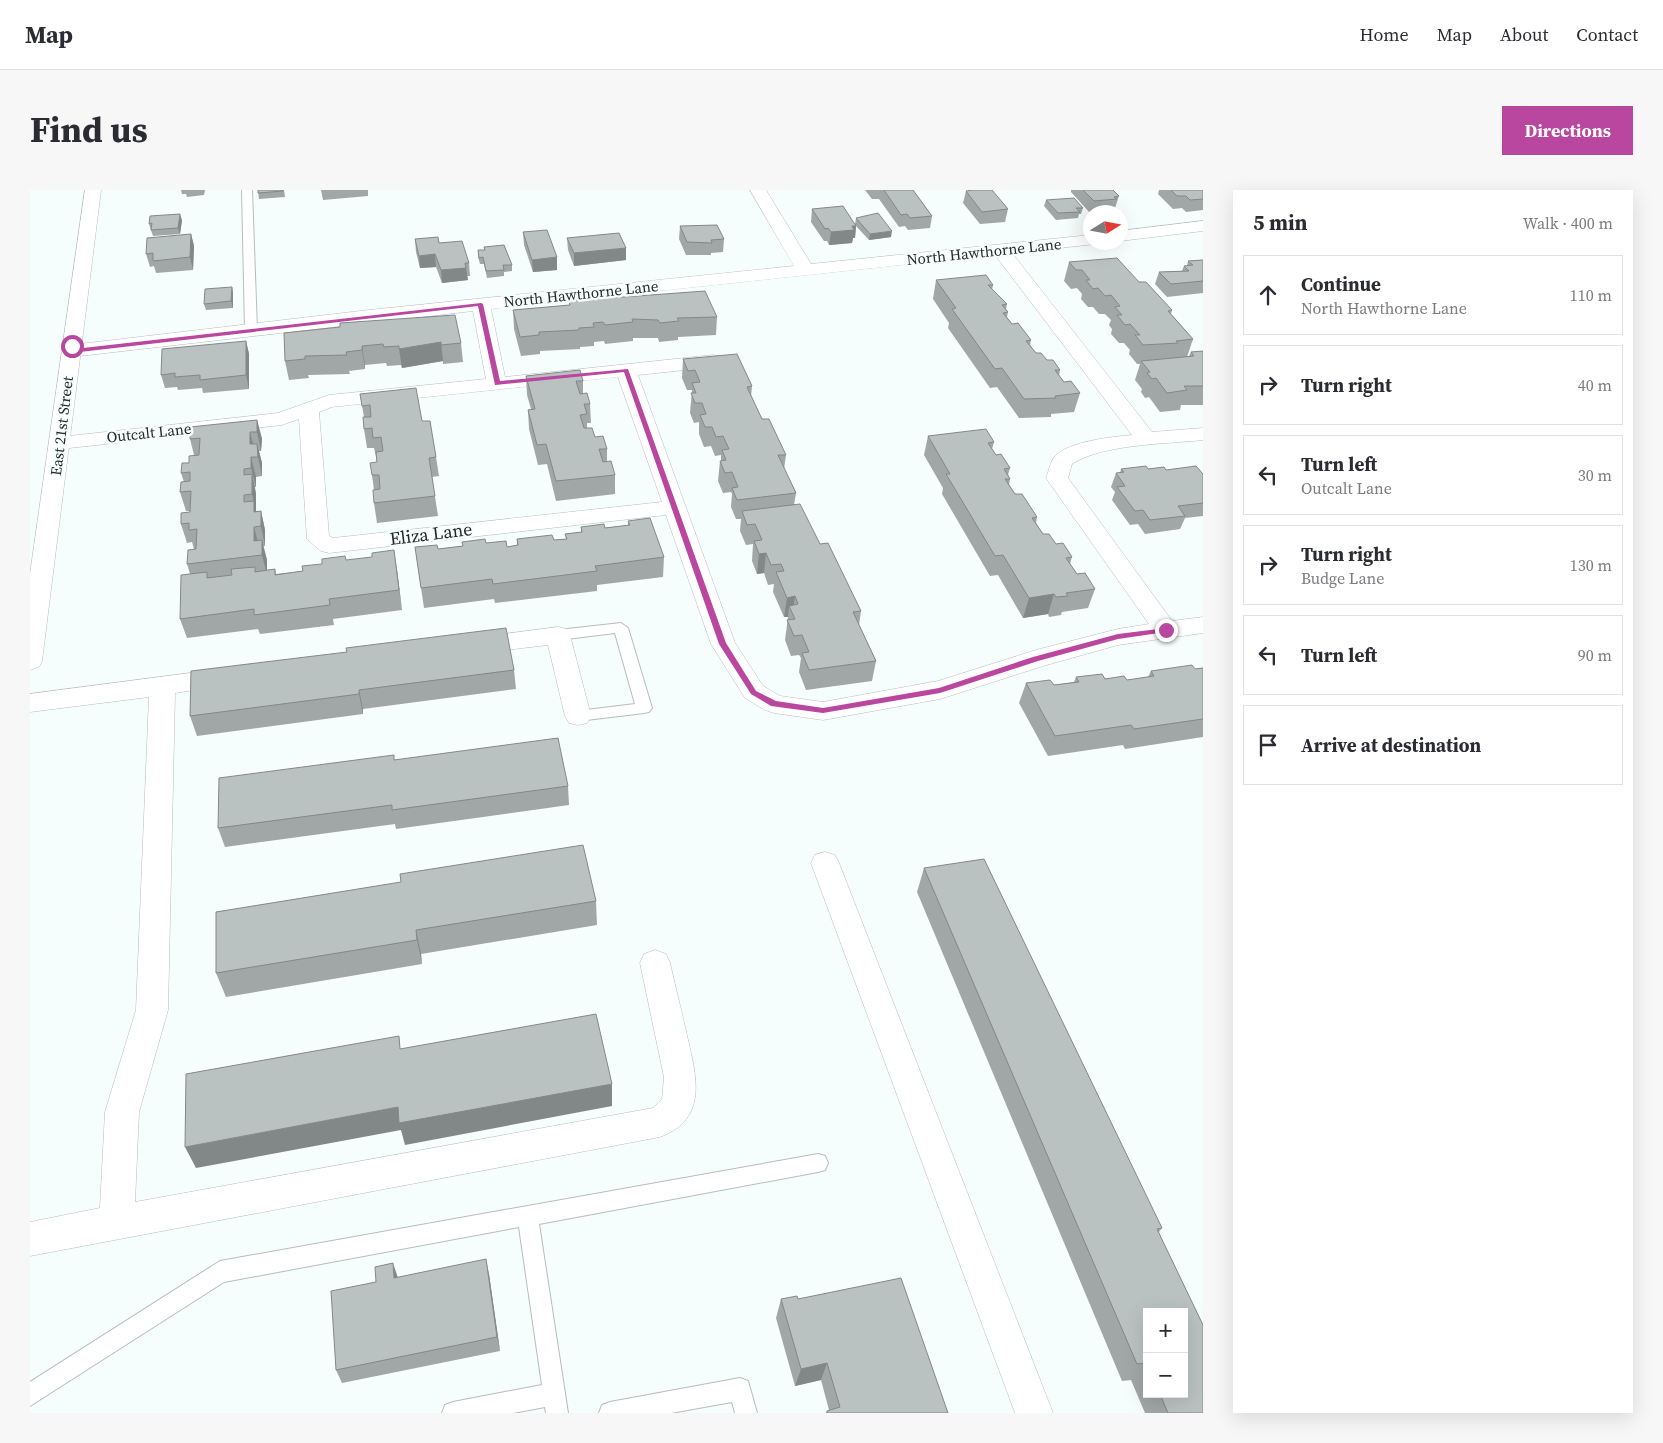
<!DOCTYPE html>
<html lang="en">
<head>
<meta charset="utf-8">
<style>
  :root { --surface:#fff; --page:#f7f7f7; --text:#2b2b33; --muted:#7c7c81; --line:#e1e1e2; --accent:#b9469f }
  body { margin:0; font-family:"Source Serif 4",serif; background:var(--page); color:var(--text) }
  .controls { position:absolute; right:15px; bottom:15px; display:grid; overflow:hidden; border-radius:0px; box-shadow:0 5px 20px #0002 }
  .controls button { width:45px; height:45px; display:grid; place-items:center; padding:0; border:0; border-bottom:1px solid var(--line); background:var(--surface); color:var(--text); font:25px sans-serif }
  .compass { position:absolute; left:1053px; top:15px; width:45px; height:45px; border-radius:50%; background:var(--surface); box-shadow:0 5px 20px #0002; rotate:79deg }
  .stop { position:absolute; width:15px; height:15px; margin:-11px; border:4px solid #b9469f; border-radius:50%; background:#fff }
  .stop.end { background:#b9469f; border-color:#fff; box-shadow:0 1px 5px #0008 }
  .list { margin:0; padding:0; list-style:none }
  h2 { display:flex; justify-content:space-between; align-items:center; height:65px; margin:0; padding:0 20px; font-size:21px }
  h2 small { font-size:16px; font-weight:400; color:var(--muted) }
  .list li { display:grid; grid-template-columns:32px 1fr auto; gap:15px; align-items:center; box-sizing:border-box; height:80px; margin:0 10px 10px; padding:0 10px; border:1px solid var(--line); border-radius:0px }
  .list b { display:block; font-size:19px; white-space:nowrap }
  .list p { margin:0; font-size:16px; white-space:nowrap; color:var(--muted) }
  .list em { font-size:16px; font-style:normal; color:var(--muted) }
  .icon { flex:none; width:28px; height:28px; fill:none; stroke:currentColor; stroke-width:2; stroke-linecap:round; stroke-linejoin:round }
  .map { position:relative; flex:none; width:1173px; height:1223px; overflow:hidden; border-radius:0px }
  header { display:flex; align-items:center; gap:30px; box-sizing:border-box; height:70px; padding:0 25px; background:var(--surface); border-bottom:1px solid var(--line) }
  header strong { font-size:24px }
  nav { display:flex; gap:28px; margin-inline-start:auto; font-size:18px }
  .intro { display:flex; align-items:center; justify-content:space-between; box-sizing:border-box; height:120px; padding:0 30px }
  h1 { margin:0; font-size:35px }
  .button { padding:12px 22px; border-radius:0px; background:var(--accent); color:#fff; font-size:18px; font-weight:700 }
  main { display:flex; gap:30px; padding:0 30px }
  aside { flex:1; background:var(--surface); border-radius:0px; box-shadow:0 5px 20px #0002 }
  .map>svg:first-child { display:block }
</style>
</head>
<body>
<header>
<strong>Map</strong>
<nav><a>Home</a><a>Map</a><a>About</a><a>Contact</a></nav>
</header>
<div class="intro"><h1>Find us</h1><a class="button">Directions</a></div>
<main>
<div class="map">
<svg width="1173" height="1223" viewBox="0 0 1173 1223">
  <rect width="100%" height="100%" fill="#f6fefd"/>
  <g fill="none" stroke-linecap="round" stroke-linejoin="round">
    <defs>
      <path id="lane" d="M212 0H222L227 140 221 143 215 140Z
        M591 433 598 438 622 518 619 522 614 523 548 531 543 530 540 526 543 522 548 521 605 514 585 443 528 450 521 445 528 440Z
        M788 964 795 966 798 973 795 980 788 982 509 1034 538 1223H516L515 1217 483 1223H412L415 1215 423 1212 512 1195 489 1037 194 1092 0 1216V1192L190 1071Z
        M710 1188 718 1191 727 1223H705L702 1212 641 1223H569L572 1215 580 1212Z"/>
      <path id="street" d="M720 0H736L781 74 1060 45V52L1066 54 982 63 1122 242 1173 238V250C1136 254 1072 254 1042 274L1038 288 1142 431 1173 427V443L1088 455 1013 476 910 509 793 530 744 523 735 520 715 508 681 454 636 325 299 363 291 361 277 349 269 229 252 235 30 259 23 257 19 253 23 249 30 247 248 223 299 205 456 189 443 121 41 167 34 165 31 161 34 157 41 155 339 120 764 76ZM965 65 1102 245C1082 247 1040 251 1025 266 1020 272 1019 281 1016 288L1119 434 1088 439 1006 460 908 491 793 512 750 506 733 496 705 453 608 185 683 177 690 175 693 171 690 167 683 165 475 187 461 119ZM588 187 632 312 303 348 299 346 289 222 302 217Z
        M1173 31V41L1090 51V41Z
        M528 437 537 439 540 445 561 526 557 533 548 535 539 533 535 526 518 455 442 464 433 462 430 456 433 450 442 448Z
        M199 478 208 481 212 487 208 493 145 503 138 820 109 922 105 1012 623 918 632 909 634 887 610 773 614 764 625 760 636 764 640 773C645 796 651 818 656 841 665 882 681 928 630 947L0 1066V1032L70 1018 75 922 106 820 119 507 0 522V504Z
        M795 662 805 665 809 673 1023 1223H985L781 673 785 665Z"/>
      <path id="secondary" d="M55 0H71L12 471 9 477 0 480V384Z"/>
    </defs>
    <use href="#lane" stroke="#b6bdbc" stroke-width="2"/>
    <use href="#street" stroke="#b6bdbc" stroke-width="1"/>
    <use href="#secondary" stroke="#b6bdbc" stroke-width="1"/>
    <use href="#lane" fill="#fff" fill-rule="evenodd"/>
    <use href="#street" fill="#fff" fill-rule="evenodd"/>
    <use href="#secondary" fill="#fff" fill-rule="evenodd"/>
  </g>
  <path fill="#a0a7a6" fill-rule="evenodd" d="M151 0H175L174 5 157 7 156 4H152Z
    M228 0H254L255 7 229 9Z
    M291 0H338V6L293 10Z
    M835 0H883L902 26 900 38 878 40 875 36 869 37 849 9H842Z
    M1041 0H1083L1089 6 1085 18H1084L1083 21 1060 22V23L1041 2Z
    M1129 0H1173V20L1156 22 1152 18 1143 19 1128 4Z
    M936 1 978 19 975 32 950 34 933 13Z
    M1016 10 1053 18 1051 24H1049L1048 28 1026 30 1014 16Z
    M782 19 825 34 826 28 861 47 839 50 826 36 825 48H823L822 53 799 55 797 51H794L781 32Z
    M152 30 150 44 123 46 119 34Z
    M650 36 694 49 693 62 681 63V65H656L649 49Z
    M493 42 527 67V80L503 82 494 55Z
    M161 44 164 56 163 80 126 83 124 76 120 77 116 64Z
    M537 48 596 58V70L544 76 538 60Z
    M385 49 409 53 439 73 440 86H437L438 90 412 93 406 77 390 78 386 62Z
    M454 57 482 75V81L474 82V86L457 88 454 74H450L448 67V60H454Z
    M1173 70V103L1137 107 1125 94 1129 82 1152 81 1154 76H1157L1158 71Z
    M1039 72 1109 92 1142 120 1141 124 1163 149 1157 167 1159 166 1161 162 1173 161V215H1151L1150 220 1130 222 1119 207 1115 208 1111 202 1112 199 1105 190 1110 174H1107L1099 164 1100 160 1094 153H1089L1081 144 1082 139 1079 135 1081 130 1075 124H1069L1063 117H1058L1051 109 1052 104 1047 98 1041 99 1034 91Z
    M906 90 963 95 962 100 977 114 976 119 978 122 977 127 982 134 1001 150 1000 155 1006 163 1030 180 1029 186 1034 192 1050 203 1044 222 1021 224V227L989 228 967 197 960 198 918 138 919 133 903 109Z
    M202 97 203 103V118L176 120 174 114Z
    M539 111 687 127 686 145 648 147V150L629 152 628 148H603V151L575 154 574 151 564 152V156L550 157V159L510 161V164L491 166 484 139 483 120 539 115Z
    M310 137 431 153 433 172 413 174V171L372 178 371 175 357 176 356 173 335 175V179L319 181 320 184 278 185 279 188 259 190 255 171Z
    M216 151 219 164V199L173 203 172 198 148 200 147 197 135 198 131 185Z
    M653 169 722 196 721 207 732 229 756 265 754 279 766 303 764 315 790 354 831 421 829 435 846 471 842 491 776 500 769 482 771 468 769 465 761 466 755 450 758 427H754L743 402 744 394 738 395 734 383 727 384 722 371 723 354 716 355 710 341 711 329H706L701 317 702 304 701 302 693 303 688 291 690 271H691V265L685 266 681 256 674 257 669 244V232L664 233 660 223 662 200H657L652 188Z
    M496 186 553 191V203L560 214 561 233H557V238L577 259V271L585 285V304L526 311 517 274 508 275 499 239 498 220 501 219 497 205Z
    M330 204 392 231 406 267 409 286 402 287 408 326 347 333 344 313V300L342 285 347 272 346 267 344 258H337L334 239V227Z
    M227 230 232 249 231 261H229L232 273V286L226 287V297H225L226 304V321H231L235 340V356H233L237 370V380L245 379 246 384 273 381 316 370 367 380 372 420 303 429 304 435 230 444 228 439 157 448 150 429 160 384 157 374 164 359 162 352 157 353 151 334 160 321H156L150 302 154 292 151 283 164 265 160 249Z
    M898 246 964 252 962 259 966 265 980 278 978 285 980 289 979 295 985 304 1007 327 1006 333 1013 344 1042 367 1040 374 1047 384 1065 399 1058 418 1032 422 1031 425 1019 427 1018 424 993 428 968 385 960 386 912 304 913 298 894 265Z
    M1091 279 1136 280 1173 284V326L1155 328 1150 339 1115 344 1108 334 1100 335 1082 310 1085 302 1081 297 1086 283H1090Z
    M598 331 634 367 633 387 567 395V401L465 413 464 409 394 418 385 357 408 359 456 353 477 357 487 355V349L524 350 536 349 535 344 551 342V337L575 338 598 335Z
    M1173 478V547L1095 559 1093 555 1018 566 989 513 996 493 1024 495 1044 492 1046 487 1097 490 1118 487 1121 481 1165 479Z
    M484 480 486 499 333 519V524L167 546 160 526 161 481Z
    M365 570 538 596 539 615 366 639 365 634 195 657 188 638Z
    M894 678 1132 1038 1129 1042 1173 1223H1115L1101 1190 1092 1191 887 702ZM1117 1122 1154 1204H1117Z
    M566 711 567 735 391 764 392 774 196 807 186 783V722Z
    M459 1084 470 1161 312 1193 306 1180 346 1092 367 1087Z
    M751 1109H768L918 1223H796L797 1221 799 1220 791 1190 765 1196 746 1128Z"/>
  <path fill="#828887" d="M150 24 152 30 150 44 148 38Z
    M822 36H826L825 48H823L822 53 799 55 801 42Z
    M862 41 861 47 839 50 840 44Z
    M161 44 164 56 163 80 160 67Z
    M596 58V70L544 76V63Z
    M405 64 406 77 390 78 389 66Z
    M527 67V80L503 82 502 70Z
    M436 78 438 90 412 93 411 80Z
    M202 97 203 103V118L201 111Z
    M216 151 219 164V199L216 185Z
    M411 152 413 171 372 178 369 159Z
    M332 156 335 175V179L332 160Z
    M227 230 232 249 231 261 227 242Z
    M220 242 225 262 220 254Z
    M227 254 232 273V286L228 267Z
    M221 267 226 287V297L221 278Z
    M222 284 226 304V322H224V313L222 304Z
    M231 321 235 340V356L231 336Z
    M224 337 229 356 224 351Z
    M232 350 237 370V385L232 365Z
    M364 360 367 380 372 420 369 400Z
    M736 363 734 383 727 384 729 364Z
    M1024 404 1018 424 993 428 999 408Z
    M765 406 763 423 759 416 758 427H754L757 408Z
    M329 500 333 519V524L329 504Z
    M386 740 391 764 392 774 387 750Z
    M582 894V916L375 955 371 940 166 978 155 957 368 917Z
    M456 1069 459 1084 470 1161 467 1147Z
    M363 1073 368 1088H364Z
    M797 1173 791 1190 765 1196 771 1179Z"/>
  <path fill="#bac2c1" stroke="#828887" d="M228 0H253V1L228 3Z
    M854 0H883L902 26 880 28 877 24 871 25Z
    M943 0H962L978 19 952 22 936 1Z
    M1053 0H1083L1089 6 1084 7 1087 9 1064 11Z
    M1141 0H1173V9L1160 10 1156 6H1147Z
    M1044 8 1053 18H1046L1050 22 1028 23 1016 10Z
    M813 16 826 36H822L824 40 801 42 798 38 795 39 782 19Z
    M848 23 862 41 840 44 826 28Z
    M150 24 148 38 121 40 122 33 119 34 120 26Z
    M687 35 694 49 681 50 682 53 657 52 650 36Z
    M517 40 527 67 502 70 493 42Z
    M589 43 596 58 544 63 537 48Z
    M161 44 160 67 123 71V63L116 64 117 48Z
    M408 47 409 53 432 51 439 73H435L436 78 411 80 405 64 389 66 385 49Z
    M474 55 482 75H473L474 80 456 81 453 67 449 68 448 60H455L454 57Z
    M1087 68 1109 92H1116L1142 120 1138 121 1163 149 1146 151 1148 153 1113 155 1105 145H1110L1100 134 1095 135 1087 125H1092L1085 117 1090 116 1081 105 1075 106 1068 98 1063 99 1056 90H1060L1052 80H1046L1039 72Z
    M1173 70V91L1141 94 1129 82 1159 81 1154 76 1163 75 1158 71Z
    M956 85 963 95H958L977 114 972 115 978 122 973 123 982 134 988 133 1001 150 996 151 1006 163H1011L1017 170H1023L1030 180H1025L1034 192 1041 191 1050 203 1025 206 1026 208 994 209 972 178 965 179 922 119 926 118 906 90Z
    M202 97 201 111 174 114 175 99Z
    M675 101 687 127 647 128 649 131 630 133 628 130 602 129 603 132 575 135 573 132 563 133 564 137 549 138V140L509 142V145L490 147 483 120 540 115 539 111Z
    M425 125 431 153 411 155V152L369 159V156L354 157 353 154 332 156V160L316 162 317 165 275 166V169L255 171 254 143 310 137V133Z
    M216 151V185L170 190V185L145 187V183L131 185 132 159Z
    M1173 161V196H1154L1157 200 1137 203 1126 188 1122 189 1117 183 1120 182 1111 171 1164 166 1161 162Z
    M707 164 722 196 717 197 732 229H739L756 265H748L766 303 707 310 702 298 708 297 702 282 695 283 690 271 696 270 692 260 699 259 693 246 686 247 682 237H675L670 225 676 224 672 213H665L661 203H666L662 193 670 192 665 180 658 181 653 169Z
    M550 180 553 191H546L550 204 557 203 560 214H554L557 224 550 225 554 238H562L565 247 573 246 577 259H569L573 272 581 271 585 285 526 291 516 254 507 255 498 220 505 219 496 186Z
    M386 198 392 231H400L406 267 399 268 405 306 344 313 343 300 350 299 349 285H342L340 273 347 272 346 262 353 261 351 247 343 248 342 238 334 239 333 227H341L340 215 332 216 330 204Z
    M227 230V242H220V254H227L228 267H221V278L214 279V285L222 284V304L214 305V312L224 311V322L231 321V336L224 337V351L232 350V365L157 374 158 360 166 359 167 339 159 340V333L151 334V323L160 322 161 301 150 302 151 292 160 291V282L151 283 152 273H159V266L169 265 170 248 160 249V237Z
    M956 239 964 252 958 253 966 265 971 264 980 278 974 279 980 289H975L985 304H992L1007 327 1002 328 1013 344H1019L1026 354 1033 353 1042 367 1036 368 1047 384 1055 383 1065 399 1036 403 1038 406 1026 407 1024 404 999 408 973 365 965 366 916 284H920L898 246Z
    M1116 276 1118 279 1134 277 1136 280 1166 276 1173 284V313L1148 316 1155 326 1120 330 1113 320 1105 321 1087 297 1095 296 1086 283 1094 282 1091 279Z
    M770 314 790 354 798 353 831 421 823 422 846 471 779 480 772 463 779 462 772 445 764 446 757 430 765 429 759 416 768 414 765 406 757 408 746 382 754 381 751 374 741 375 736 363 729 364 724 351 732 350 725 334 717 335 712 321Z
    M620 328 634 367 565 376 567 381 463 394 462 389 391 398 385 357 407 355 408 359 433 356 432 352 455 349 456 353 476 351 477 357 488 355 487 349 522 345 524 350 537 349 535 344 552 342 551 337 574 334 575 338 600 335 598 331Z
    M364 360 369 400 299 409 300 415 224 425V419L150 429 151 385 177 382V388L202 385 201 379 225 377V382L245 379V385L273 381 272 376 292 374V369L315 366 316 370 342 367V363Z
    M476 438 484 480 329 500V504L160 526 161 481 317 462 316 458Z
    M1162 475 1165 479 1173 478V529L1104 539 1101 535 1025 546 996 493 1020 490 1024 495 1049 492 1046 487 1072 484 1075 489 1094 486 1097 490 1124 486 1121 481Z
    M528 548 538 596 362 620V615L188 638 189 588 364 565V570Z
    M553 655 566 711 386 740 387 750 186 783V722L371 692 370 684Z
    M954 669 1132 1038 1127 1039 1173 1135V1223H1138L1130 1204H1154V1122H1117V1175L1116 1173 1107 1174 894 678Z
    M566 824 582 894 369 933 368 917 155 957 156 884 369 846 370 859Z
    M456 1069 467 1147 306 1180 301 1101 346 1092 345 1077 363 1073 364 1088Z
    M871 1088 918 1223H797V1221L810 1217 797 1173 771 1179 751 1109 767 1106 768 1109Z"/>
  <path fill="#b9469f" d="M451 113 453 114 470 191 598 179 696 453 726 501 746 511 793 518 909 498 1003 467 1088 444 1136 438 1139 440 1136 442 1088 449 1008 471 910 503 793 523 741 516 721 504 689 454 594 182 465 195 448 116 41 163 38 161 42 154 44 159Z"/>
  <g text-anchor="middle" stroke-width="5" stroke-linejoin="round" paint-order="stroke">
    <g font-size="15" fill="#262929" stroke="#f6fefd">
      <text transform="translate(954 62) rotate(-6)" y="5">North Hawthorne Lane</text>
      <text transform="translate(551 104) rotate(-6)" y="5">North Hawthorne Lane</text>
      <text transform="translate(32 236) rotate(-83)" y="5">East 21st Street</text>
      <text transform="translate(119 243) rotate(-6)" y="5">Outcalt Lane</text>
    </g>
    <g font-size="18" fill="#262929" stroke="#f6fefd">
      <text transform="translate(401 344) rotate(-7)" y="6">Eliza Lane</text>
    </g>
  </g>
</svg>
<div class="controls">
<button>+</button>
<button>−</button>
</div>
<svg class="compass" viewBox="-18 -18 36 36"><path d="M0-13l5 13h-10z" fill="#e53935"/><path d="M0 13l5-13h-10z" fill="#7c7c81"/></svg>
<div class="stop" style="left:42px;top:156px"></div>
<div class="stop end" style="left:1136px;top:440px"></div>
</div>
<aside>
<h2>5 min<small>Walk · 400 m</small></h2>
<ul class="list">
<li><svg class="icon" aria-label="ahead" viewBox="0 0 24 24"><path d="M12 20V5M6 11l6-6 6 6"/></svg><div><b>Continue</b><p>North Hawthorne Lane</p></div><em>110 m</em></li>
<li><svg class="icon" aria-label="right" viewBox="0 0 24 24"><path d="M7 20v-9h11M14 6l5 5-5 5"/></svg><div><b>Turn right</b></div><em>40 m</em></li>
<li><svg class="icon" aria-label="left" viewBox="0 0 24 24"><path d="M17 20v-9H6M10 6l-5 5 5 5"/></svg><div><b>Turn left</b><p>Outcalt Lane</p></div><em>30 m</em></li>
<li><svg class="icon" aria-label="right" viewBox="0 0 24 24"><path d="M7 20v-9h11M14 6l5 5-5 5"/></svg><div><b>Turn right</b><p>Budge Lane</p></div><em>130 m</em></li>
<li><svg class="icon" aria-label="left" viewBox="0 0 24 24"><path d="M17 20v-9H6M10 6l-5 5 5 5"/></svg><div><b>Turn left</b></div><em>90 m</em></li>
<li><svg class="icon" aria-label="arrive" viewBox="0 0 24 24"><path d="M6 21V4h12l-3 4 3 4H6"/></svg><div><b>Arrive at destination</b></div></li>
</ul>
</aside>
</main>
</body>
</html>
